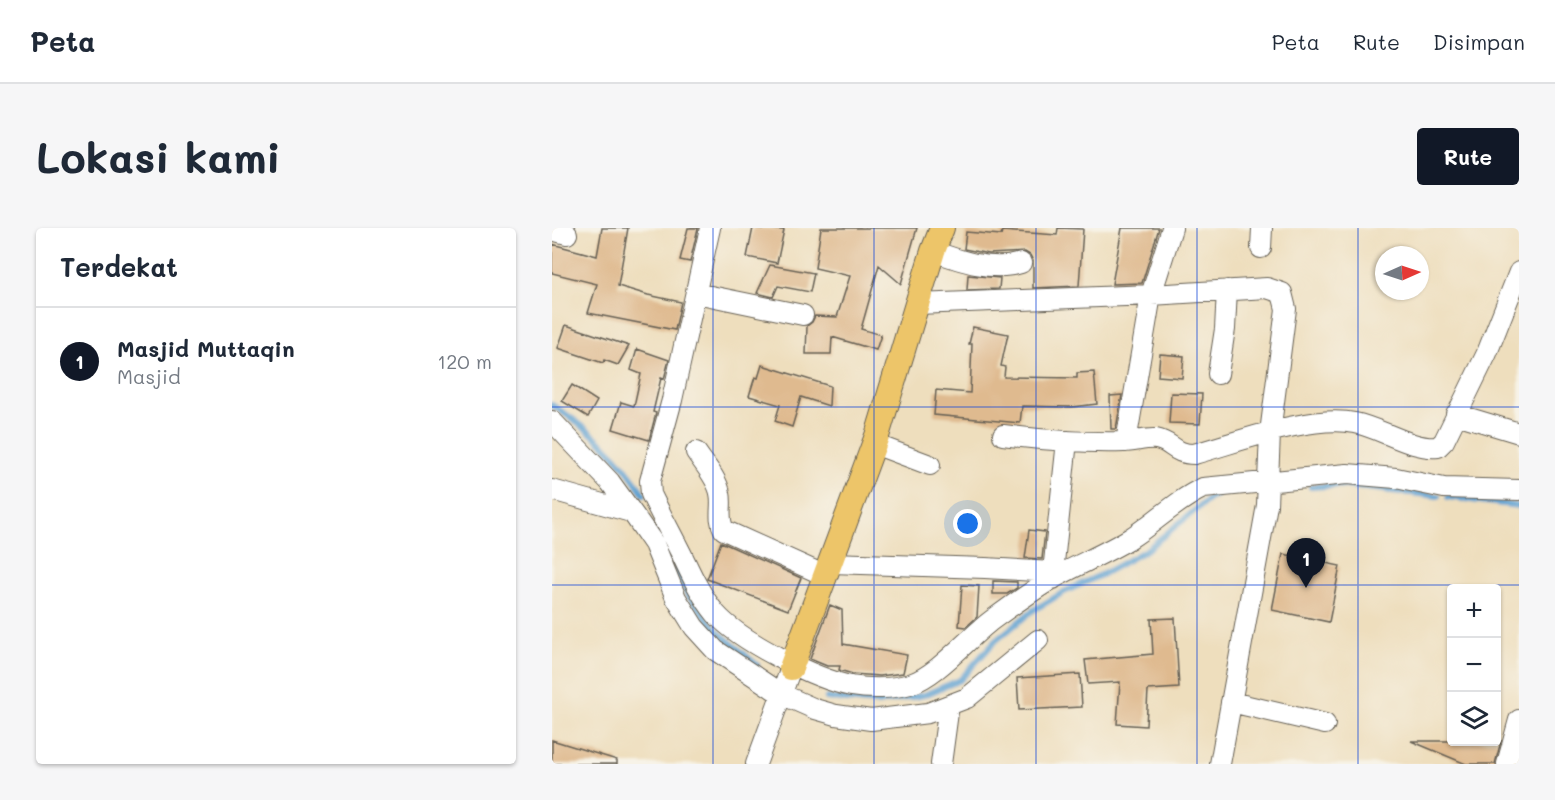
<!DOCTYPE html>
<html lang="id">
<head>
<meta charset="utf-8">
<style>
  :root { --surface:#fff; --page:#f6f6f7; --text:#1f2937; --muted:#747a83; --line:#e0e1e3; --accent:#111827 }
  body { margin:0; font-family:Mali,sans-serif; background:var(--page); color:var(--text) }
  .controls { position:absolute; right:18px; bottom:18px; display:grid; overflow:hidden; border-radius:6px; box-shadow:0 2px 4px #0004 }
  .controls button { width:54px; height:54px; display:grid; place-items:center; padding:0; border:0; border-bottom:2px solid var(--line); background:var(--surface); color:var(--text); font:30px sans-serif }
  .compass { position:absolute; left:823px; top:18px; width:54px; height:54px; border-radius:50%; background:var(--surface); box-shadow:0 2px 4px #0004; rotate:87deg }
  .you { position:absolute; left:416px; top:296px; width:21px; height:21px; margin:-15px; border:4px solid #fff; border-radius:50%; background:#1a73e8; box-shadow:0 0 0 9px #1a73e833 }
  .badge { display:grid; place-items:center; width:39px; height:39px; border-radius:50%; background:var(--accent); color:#fff; font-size:20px; font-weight:700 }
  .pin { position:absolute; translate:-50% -50px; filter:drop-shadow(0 2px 3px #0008) }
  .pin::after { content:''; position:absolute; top:32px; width:21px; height:18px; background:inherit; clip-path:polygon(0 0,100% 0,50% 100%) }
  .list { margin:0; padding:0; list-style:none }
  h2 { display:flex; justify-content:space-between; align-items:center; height:78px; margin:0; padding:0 24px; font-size:26px }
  h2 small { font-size:20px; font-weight:400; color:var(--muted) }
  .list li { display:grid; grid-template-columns:39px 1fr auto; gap:18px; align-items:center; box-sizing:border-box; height:108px; padding:0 24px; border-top:2px solid var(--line) }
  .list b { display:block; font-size:22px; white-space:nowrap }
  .list p { margin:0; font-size:20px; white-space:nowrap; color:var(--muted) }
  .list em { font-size:20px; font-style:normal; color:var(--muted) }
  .icon { flex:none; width:33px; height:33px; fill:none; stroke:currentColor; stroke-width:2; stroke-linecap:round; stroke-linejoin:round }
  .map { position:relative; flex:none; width:967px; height:536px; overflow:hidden; border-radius:6px }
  header { display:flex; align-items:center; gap:36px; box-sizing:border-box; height:84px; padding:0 30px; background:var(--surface); border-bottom:2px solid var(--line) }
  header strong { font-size:28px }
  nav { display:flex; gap:33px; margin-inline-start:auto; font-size:21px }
  .intro { display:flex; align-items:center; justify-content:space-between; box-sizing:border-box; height:144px; padding:0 36px }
  h1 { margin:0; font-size:42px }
  .button { padding:15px 27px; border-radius:6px; background:var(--accent); color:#fff; font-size:21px; font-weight:700 }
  main { display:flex; gap:36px; padding:0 36px }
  aside { flex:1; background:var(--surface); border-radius:6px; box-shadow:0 2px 4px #0004 }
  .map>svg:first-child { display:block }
</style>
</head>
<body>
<header>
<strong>Peta</strong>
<nav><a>Peta</a><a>Rute</a><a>Disimpan</a></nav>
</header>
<div class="intro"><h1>Lokasi kami</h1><a class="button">Rute</a></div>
<main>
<aside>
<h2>Terdekat<small></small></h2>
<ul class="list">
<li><span class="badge">1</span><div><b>Masjid Muttaqin</b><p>Masjid</p></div><em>120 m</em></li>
</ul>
</aside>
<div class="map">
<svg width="967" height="536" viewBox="0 0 967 536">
  <rect width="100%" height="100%" fill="#f7f3e8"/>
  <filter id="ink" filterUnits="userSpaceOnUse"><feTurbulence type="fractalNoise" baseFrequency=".0167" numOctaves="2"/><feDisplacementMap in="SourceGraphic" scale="12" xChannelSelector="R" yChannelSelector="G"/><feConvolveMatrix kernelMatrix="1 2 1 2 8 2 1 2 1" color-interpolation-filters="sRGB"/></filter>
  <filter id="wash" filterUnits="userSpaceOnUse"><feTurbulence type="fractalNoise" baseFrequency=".008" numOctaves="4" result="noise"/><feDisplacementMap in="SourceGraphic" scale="24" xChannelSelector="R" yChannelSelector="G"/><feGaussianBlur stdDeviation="1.35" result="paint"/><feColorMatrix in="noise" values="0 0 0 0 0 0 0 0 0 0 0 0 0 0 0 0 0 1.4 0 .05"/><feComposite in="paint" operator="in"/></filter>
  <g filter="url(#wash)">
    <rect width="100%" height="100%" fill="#eedebd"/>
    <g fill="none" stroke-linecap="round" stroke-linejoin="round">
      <path stroke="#5da0d1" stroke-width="6" d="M0 177C39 202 68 227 92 267
        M759 259 787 257 886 268
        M896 269 967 278
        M111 309 135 366 166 404 205 437
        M275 470 325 475 372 467 408 452 442 414 480 383 512 364 551 346 594 322 661 268 665 267"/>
    </g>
    <g id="blocks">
      <path fill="#dfba8f" d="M50 0H76L66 58 96 67 129 74 123 102 36 85 45 56 0 45V16L45 28Z
        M136 0H146L138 34 128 32Z
        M201 0 232 2 225 35 195 29Z
        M269 0H365L349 56 327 37 309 101 329 107 324 122 280 109 279 126H254L255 98 260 94 263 88 285 89 298 48 263 40Z
        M506 0 531 1 527 58 481 60V33L478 27 473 24 437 26 412 21 414 4 449 7 450 3 505 7Z
        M570 0H607L590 55 560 56Z
        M218 37 262 45 258 64 226 58 221 69 205 65Z
        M416 47 448 50 447 61 415 62Z
        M14 97 77 118 66 137 52 132 51 135 6 120Z
        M421 99 456 106 449 138 453 139 452 149 525 150V145L542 144 545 176 520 179 470 178 468 195 382 187 384 162 418 165 420 116H417Z
        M85 121 117 132 112 151 109 150 101 184 104 185 97 212 61 201 69 174 82 178 89 146 79 142Z
        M608 126 632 128 630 150 606 148Z
        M210 137 278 158 277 178 249 169 240 199 223 193 228 177 197 168 203 149 206 150Z
        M20 157 45 173 36 189 10 173Z
        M619 165 650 166 648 196 617 195Z
        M570 167 564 201H559L558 168Z
        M477 302 493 304 490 331 473 330Z
        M169 314 249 350 236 382 155 351Z
        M731 326 788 338 777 394 720 382Z
        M441 353 465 354V360L455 366H441Z
        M410 357 427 358 425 389 414 399 407 398Z
        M278 377 290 382 291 416 355 427 351 445 328 448 301 446 287 442 288 438H275L258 431Z
        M623 390 627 460 596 462 594 498 565 496 568 454 536 456 533 432 601 426 599 391Z
        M528 446 530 479 467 482 465 450Z
        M0 512 65 532V536H0Z
        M859 513H949L943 536H914Z"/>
    </g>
  </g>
  <g filter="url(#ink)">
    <use href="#blocks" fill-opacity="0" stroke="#666054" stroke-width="1.5"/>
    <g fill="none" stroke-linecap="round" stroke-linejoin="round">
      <defs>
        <path id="minor" d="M158 0 120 172 98 253 99 266C109 287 120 307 130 327 140 348 149 368 164 386 188 413 263 451 299 458 317 461 340 461 358 456 385 448 417 409 440 392 459 378 480 363 500 351 525 337 552 326 577 311 603 295 623 273 651 260L795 246 844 250 892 260 967 262
          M0 2 15 6
          M709 20 710 0
          M381 23C409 33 440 44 469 35
          M144 65 251 87
          M365 76 599 67 715 60 730 65 734 81 718 205 715 277 668 536
          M666 146 673 101 675 62
          M904 186 967 205
          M0 193 58 254 84 290 102 316 124 370 142 399 163 422 229 466 263 481 284 487 319 492 376 485 415 470 486 412
          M451 207C491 212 532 215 572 214 582 214 594 210 604 211 621 214 621 226 642 226 687 214 757 186 803 195 829 200 860 222 886 219L892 213 935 125 967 44
          M574 214 599 67 620 0
          M322 216 378 237
          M144 224C152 236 165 250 168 265 171 278 165 289 172 302L274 348
          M0 262 79 284
          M279 335 433 340 501 344V351
          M501 344 515 213
          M679 474 773 496
          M204 536 239 440
          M389 536 397 477
          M955 536 967 492"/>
        <path id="major" d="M239 440 325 208 381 23 390 0"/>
      </defs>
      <use href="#minor" stroke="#666054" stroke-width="22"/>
      <use href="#major" stroke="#666054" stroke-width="26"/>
      <use href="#minor" stroke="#fff" stroke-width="20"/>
      <use href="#major" stroke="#edc569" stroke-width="24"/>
    </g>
  </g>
  <path fill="none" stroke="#1d4ed8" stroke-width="1.5" stroke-opacity="0.55" d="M161 0V536M322 0V536M484 0V536M645 0V536M806 0V536M0 179H967M0 357H967"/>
</svg>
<div class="controls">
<button>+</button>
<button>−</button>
<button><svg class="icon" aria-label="layers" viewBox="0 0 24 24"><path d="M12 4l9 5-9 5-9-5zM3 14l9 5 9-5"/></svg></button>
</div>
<svg class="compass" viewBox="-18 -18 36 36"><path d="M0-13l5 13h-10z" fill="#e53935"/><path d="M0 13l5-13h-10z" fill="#747a83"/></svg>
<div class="you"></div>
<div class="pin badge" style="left:754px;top:360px">1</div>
</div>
</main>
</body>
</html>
